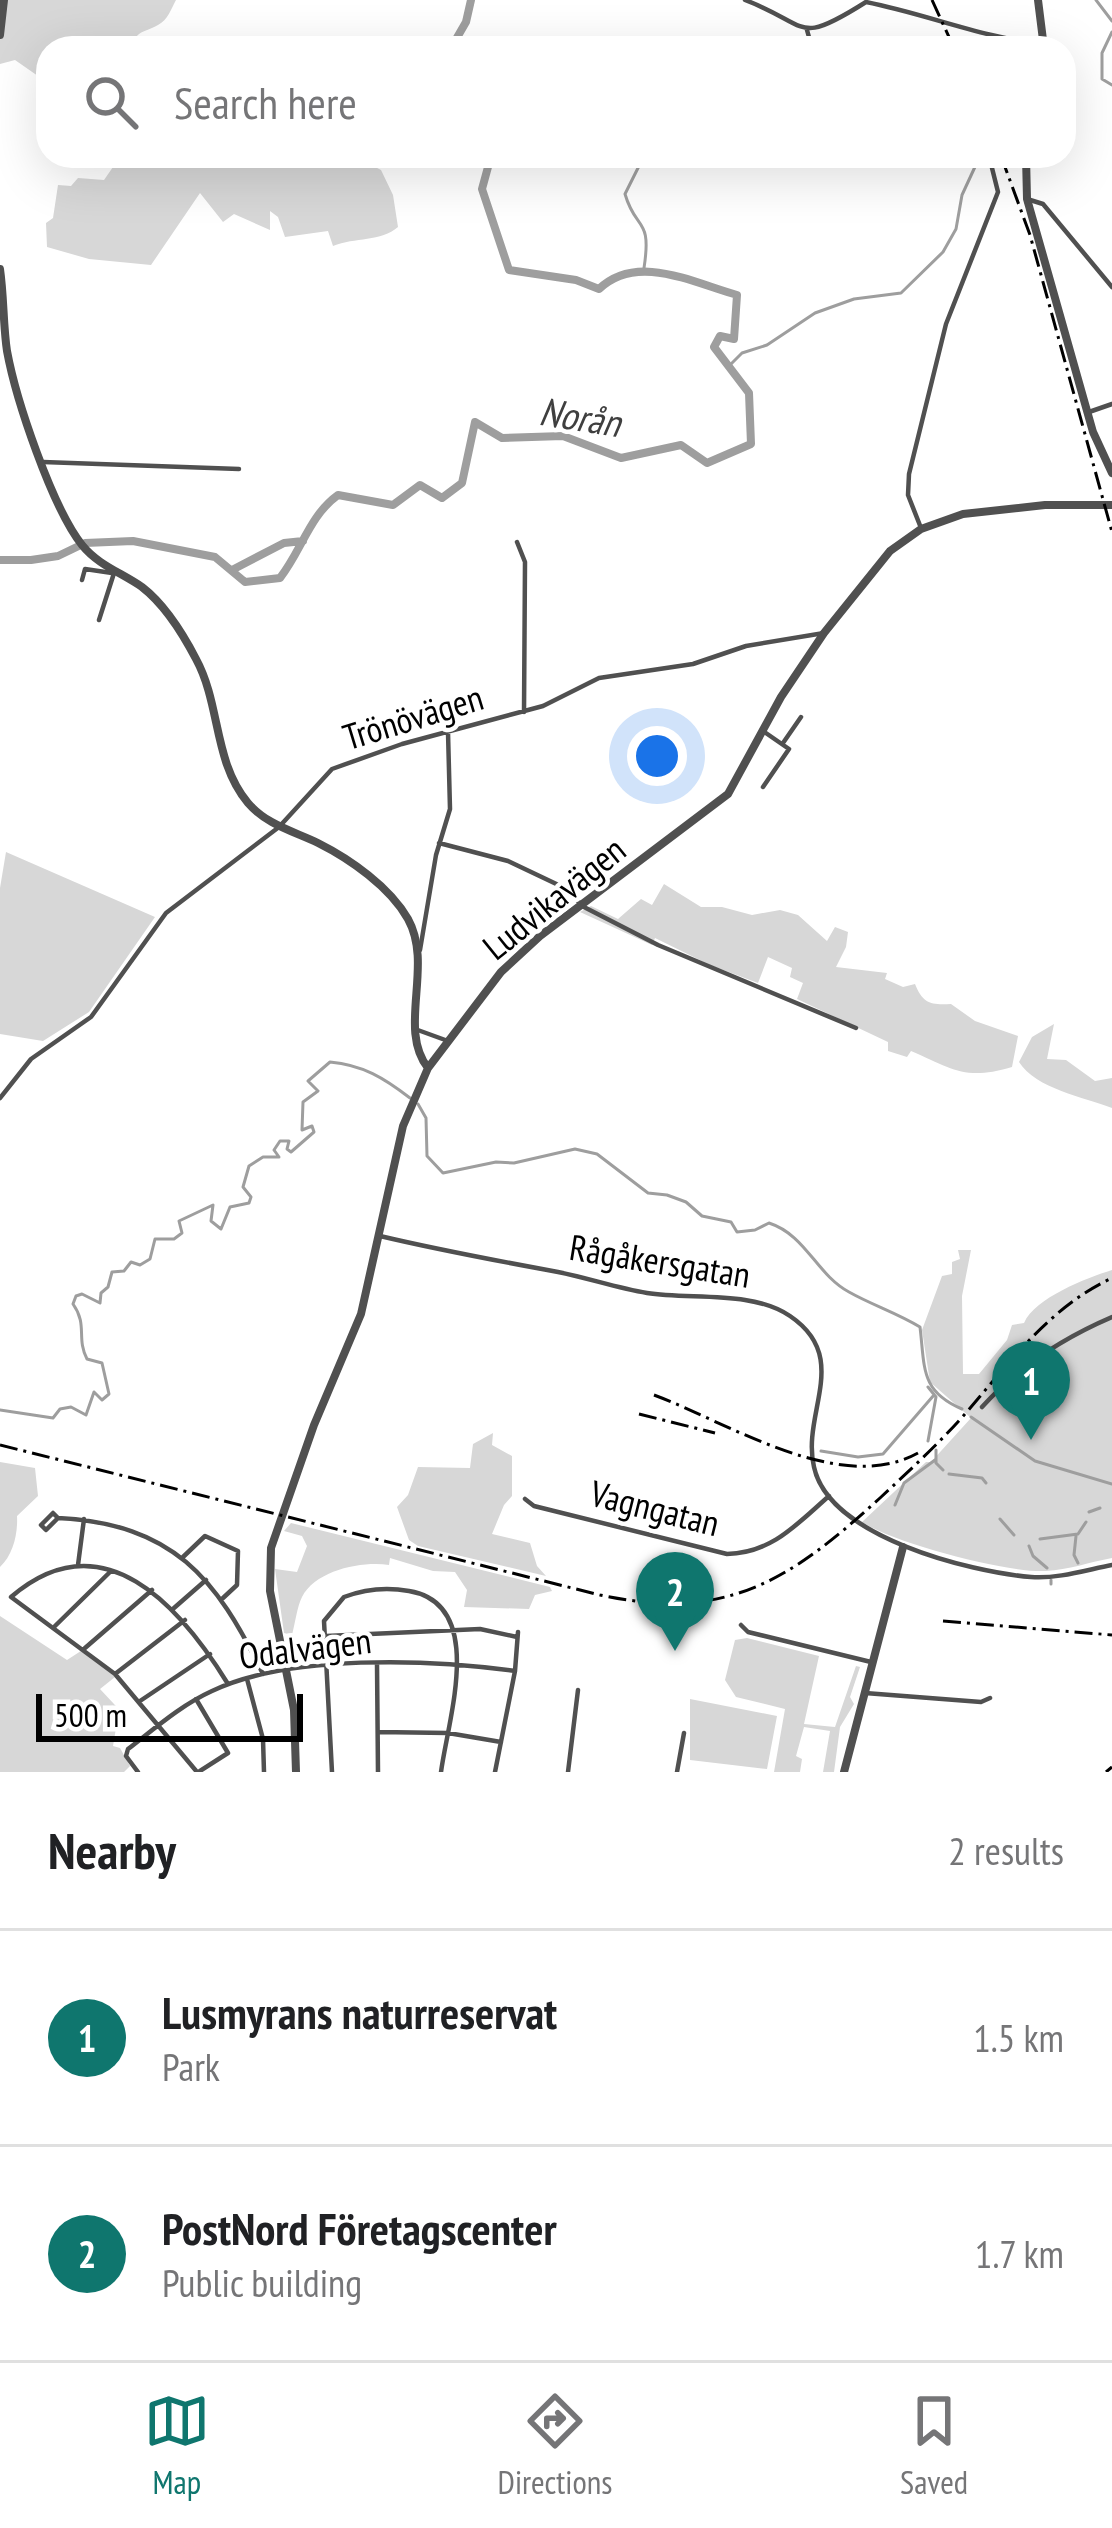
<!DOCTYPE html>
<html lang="en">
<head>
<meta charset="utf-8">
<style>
  :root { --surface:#fff; --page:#f6f6f6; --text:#202124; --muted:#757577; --line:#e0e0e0; --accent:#0f766e }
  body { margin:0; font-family:"PT Sans Narrow",sans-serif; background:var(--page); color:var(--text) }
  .scale { position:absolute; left:36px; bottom:30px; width:267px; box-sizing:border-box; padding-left:12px; border:6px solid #000; border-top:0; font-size:33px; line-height:42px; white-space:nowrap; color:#000; -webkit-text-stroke:9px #fff; paint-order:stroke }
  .you { position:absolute; left:657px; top:756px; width:42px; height:42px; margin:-30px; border:9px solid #fff; border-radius:50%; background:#1a73e8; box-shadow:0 0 0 18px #1a73e833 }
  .badge { display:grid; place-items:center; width:78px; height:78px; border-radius:50%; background:var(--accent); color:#fff; font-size:39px; font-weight:700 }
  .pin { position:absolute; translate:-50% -99px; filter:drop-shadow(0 3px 6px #0008) }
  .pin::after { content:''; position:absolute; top:63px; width:42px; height:36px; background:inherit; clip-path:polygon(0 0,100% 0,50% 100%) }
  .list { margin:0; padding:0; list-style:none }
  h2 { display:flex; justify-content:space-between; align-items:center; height:156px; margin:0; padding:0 48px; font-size:51px }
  h2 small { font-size:39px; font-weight:400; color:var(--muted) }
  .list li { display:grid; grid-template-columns:78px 1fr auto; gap:36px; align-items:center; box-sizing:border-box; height:216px; padding:0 48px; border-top:3px solid var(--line) }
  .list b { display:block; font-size:45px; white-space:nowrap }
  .list p { margin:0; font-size:39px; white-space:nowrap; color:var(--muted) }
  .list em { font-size:39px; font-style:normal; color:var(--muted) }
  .icon { flex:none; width:66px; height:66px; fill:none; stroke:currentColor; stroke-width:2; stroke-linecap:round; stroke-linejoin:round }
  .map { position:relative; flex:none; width:1112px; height:1772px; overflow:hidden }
  .search { position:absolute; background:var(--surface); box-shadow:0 12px 48px #0002; left:36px; right:36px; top:36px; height:132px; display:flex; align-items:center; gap:30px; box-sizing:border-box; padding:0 42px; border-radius:36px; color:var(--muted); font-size:45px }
  .sheet { height:588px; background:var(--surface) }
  nav { display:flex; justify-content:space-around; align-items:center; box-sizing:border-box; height:168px; border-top:3px solid var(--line); background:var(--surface); font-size:33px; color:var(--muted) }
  nav a { display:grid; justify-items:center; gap:6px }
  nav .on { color:var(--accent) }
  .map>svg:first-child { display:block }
</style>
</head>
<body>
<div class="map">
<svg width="1112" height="1772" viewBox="0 0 1112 1772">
  <rect width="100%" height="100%" fill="#fff"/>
  <path fill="#d7d7d7" d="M0 0H176C171 9 168 20 158 25 142 34 137 29 132 48H48V83L15 60 0 64Z
    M133 156H354L381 170 393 195 398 227C381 242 355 237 333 246L328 231 285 237 278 217 270 211V230L234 214 223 222 200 193 151 265 89 259 47 247 46 223 53 218 58 185 71 186 78 178 104 180 113 167 133 159Z
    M6 852 155 917 89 1012 43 1041 0 1034V888Z
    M664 884 701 907H722L752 915 780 910 798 915 827 941 835 927 848 932 846 947 836 967 887 973 885 979 903 987 915 984C923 1004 931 1005 951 1004L975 1021 1018 1036 1012 1067C965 1081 953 1069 911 1051L907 1057 888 1051V1042L797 999 803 983 790 977 792 968 768 957 758 983 710 965 655 938 652 945 580 912 591 906 618 919 641 899 652 905Z
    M1054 1024 1047 1059 1066 1060 1095 1081 1112 1078V1108C1084 1097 1036 1089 1019 1062L1032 1037Z
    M958 1250H971L962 1296 963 1374H979L1007 1340 1012 1325 1024 1323C1035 1298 1086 1278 1112 1270V1558C1090 1562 1068 1570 1046 1571 1006 1573 894 1543 862 1522L926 1462H931L971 1418 930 1382 922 1330 942 1276 952 1274V1262L960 1259Z
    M493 1433 492 1445 512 1456V1496L504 1505 492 1534 530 1543 537 1566 546 1576 418 1546 409 1540 397 1507 408 1495 418 1467 470 1468 473 1444Z
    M0 1462 35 1468 38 1496 17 1516C18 1534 13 1555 0 1567Z
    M291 1523 550 1587 552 1591 535 1595 529 1609 464 1607 467 1590 455 1572 433 1571 390 1558 389 1565C362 1561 316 1570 302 1597 297 1607 295 1624 292 1635L284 1633 275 1569 297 1572 307 1546 302 1536 284 1531Z
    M0 1616 67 1660 84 1649 115 1677 100 1689 128 1719 116 1728 113 1746 120 1748 130 1766 124 1772H0Z
    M747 1638 819 1656 804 1724 835 1727 856 1666 860 1667 850 1697 854 1704 840 1727 834 1772H823L830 1731 804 1727 796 1756 802 1759 800 1772H774L785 1709 736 1697 725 1680 735 1640Z
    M690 1699 777 1716 767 1769 690 1760Z"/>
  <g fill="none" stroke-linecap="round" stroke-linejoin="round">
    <path stroke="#9e9e9e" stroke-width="3" d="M1096 0 1112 21
      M1112 32 1102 53V79L1112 85
      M644 156 625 194C636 232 652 216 644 268
      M729 366 742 353 767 345 815 313 854 299 901 293 943 252 956 229 962 195 980 156
      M418 1104 426 1118 427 1156 443 1173 496 1162 514 1163 575 1149 597 1154 648 1193 667 1195 686 1202 702 1216 731 1222 737 1232 755 1230 769 1223C806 1235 816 1274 849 1292 872 1305 897 1313 920 1327 925 1368 920 1391 962 1409
      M0 1410 53 1418 60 1409 71 1407 86 1415 94 1392 102 1400 109 1394 102 1363 87 1359C76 1338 88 1325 73 1304L76 1296 82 1294 100 1303 101 1293 108 1287 112 1272 124 1271 131 1262 140 1265 150 1259 155 1239H174L182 1233 179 1221 213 1205 211 1221 221 1229 230 1207 249 1203 251 1197 243 1187 249 1166 263 1157H279L274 1150 280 1141H289L287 1149 291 1152 314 1132 312 1126 302 1130 303 1102 318 1091 308 1081 330 1062C363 1065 384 1078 410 1098
      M971 1417 1035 1461 1112 1484
      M928 1441 936 1397 928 1387
      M936 1450V1463L943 1470
      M821 1451 858 1457 883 1454 934 1395
      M949 1474 982 1478 986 1483
      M895 1505 904 1483 935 1460
      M1089 1512 1100 1508
      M1000 1519 1014 1535
      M1076 1536 1074 1555 1078 1563
      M1040 1539 1078 1534 1086 1522
      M1029 1546 1033 1556 1047 1568
      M1051 1584V1580"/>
    <path stroke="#9e9e9e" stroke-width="8" d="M451 48 466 22 471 0
      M0 560H31L58 556 85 543 133 541 215 557 245 582 280 578C302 550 309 516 338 495L393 505 420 485 442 498 462 483 475 422 502 438 563 436 621 458 681 445 707 463 751 444 749 393 714 347 720 336 734 339 737 295C691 282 637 253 599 289L576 280 509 270 482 189 491 156
      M232 570 284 543 303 541"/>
    <path stroke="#505050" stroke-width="4.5" d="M745 0C811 25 795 47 866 2 927 14 982 38 1044 44
      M807 30 812 48
      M1027 199 1043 204 1112 287
      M1089 412 1112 404
      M43 462 239 469
      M921 528 908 495 909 474 946 324 998 192 989 156
      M517 542 525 562 524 712
      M82 580 85 569 112 573
      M99 620 115 570
      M783 743 801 717
      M763 787 789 749 763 731
      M439 843 508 861 569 890 582 906 658 945 856 1028
      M420 950 436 855 450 809 448 732
      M415 1029 448 1041
      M0 1098 31 1059 91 1017 166 913 279 827 332 769 402 744 543 706 599 678 693 664 746 646 824 633
      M380 1236C439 1250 498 1261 558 1272 588 1278 617 1288 647 1293 691 1300 752 1290 790 1316 852 1358 801 1413 814 1467 829 1537 970 1572 1031 1577 1058 1579 1086 1570 1112 1565
      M982 1407C1017 1368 1063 1338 1112 1317
      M525 1499 534 1506 727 1554C772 1553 797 1524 829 1496
      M58 1518 53 1513 41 1525 46 1530 58 1518C173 1524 216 1577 263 1674
      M183 1557 205 1536 238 1551 237 1585 223 1598
      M78 1565 84 1519
      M174 1608 206 1580
      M741 1625 748 1632 871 1662
      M55 1626 111 1571
      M326 1636 480 1629 517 1637
      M85 1648 152 1590
      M377 1664 378 1772
      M115 1674 185 1620
      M247 1679 263 1739 264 1772
      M865 1693 981 1702 990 1698
      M196 1699 228 1753 200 1771
      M140 1701 210 1654
      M378 1732 448 1733 501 1742
      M138 1772 126 1756 128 1749C154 1729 181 1705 212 1691 290 1654 430 1659 515 1671
      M197 1772 115 1674 11 1597C103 1518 180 1606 228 1684
      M332 1772 324 1621 344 1597C365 1589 387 1587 409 1591 487 1604 448 1719 441 1772
      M495 1772 515 1671 518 1632
      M568 1772 578 1690
      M677 1772 684 1733"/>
    <path stroke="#505050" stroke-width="8" d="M1038 0 1044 48
      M0 35 4 0
      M1026 156 1027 199 1093 432 1112 473
      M0 269C4 297 3 324 7 351 16 400 52 507 82 545 98 565 122 573 142 587 164 604 183 634 196 659 221 705 213 761 248 803 267 825 293 831 318 843 350 859 390 887 408 919 434 966 397 1029 428 1068
      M296 1772 294 1710 270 1591 271 1548 314 1425 361 1314 403 1126 428 1068 501 972 540 936 728 794 781 697 824 633 890 551 921 529 963 514 1045 505H1112
      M844 1772 903 1547"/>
    <path stroke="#000" stroke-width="3" stroke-dasharray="18 6 3 6" stroke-linecap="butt" d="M932 0 954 48
      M1001 156 1030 235 1112 532
      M654 1395C729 1423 840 1496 918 1453
      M639 1414 715 1433
      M0 1445 600 1595C727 1622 789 1581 880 1498 911 1469 943 1440 971 1407 1013 1358 1052 1306 1112 1278
      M943 1621 1112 1635
      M1106 1772 1112 1767"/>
  </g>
  <g text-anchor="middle" stroke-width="9" stroke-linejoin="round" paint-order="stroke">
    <g font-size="36" fill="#000" stroke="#fff">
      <text transform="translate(413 717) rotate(-17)" y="13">Trönövägen</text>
      <text transform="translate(554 898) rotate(-39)" y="13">Ludvikavägen</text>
      <text transform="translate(660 1261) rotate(9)" y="13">Rågåkersgatan</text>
      <text transform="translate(655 1508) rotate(14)" y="13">Vagngatan</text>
      <text transform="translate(305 1648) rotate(-7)" y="13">Odalvägen</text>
    </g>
    <g font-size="39" font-style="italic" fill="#3f3f3f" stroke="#fff">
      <text transform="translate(580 417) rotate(9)" y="14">Norån</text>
    </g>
  </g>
</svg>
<div class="scale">500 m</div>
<div class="you"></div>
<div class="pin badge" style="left:1031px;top:1440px">1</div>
<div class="pin badge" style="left:675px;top:1651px">2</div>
<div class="search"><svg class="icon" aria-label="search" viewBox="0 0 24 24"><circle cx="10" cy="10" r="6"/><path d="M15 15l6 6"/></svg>Search here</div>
</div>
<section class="sheet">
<h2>Nearby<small>2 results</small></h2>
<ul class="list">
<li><span class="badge">1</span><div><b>Lusmyrans naturreservat</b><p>Park</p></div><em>1.5 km</em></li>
<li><span class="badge">2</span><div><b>PostNord Företagscenter</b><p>Public building</p></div><em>1.7 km</em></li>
</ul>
</section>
<nav>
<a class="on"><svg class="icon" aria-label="map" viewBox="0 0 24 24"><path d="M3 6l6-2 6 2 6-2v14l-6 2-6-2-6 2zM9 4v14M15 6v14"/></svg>Map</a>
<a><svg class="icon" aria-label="directions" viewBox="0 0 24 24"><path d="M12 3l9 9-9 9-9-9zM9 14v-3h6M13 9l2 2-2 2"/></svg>Directions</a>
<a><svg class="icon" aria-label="saved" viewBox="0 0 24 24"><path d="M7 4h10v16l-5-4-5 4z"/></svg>Saved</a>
</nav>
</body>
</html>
